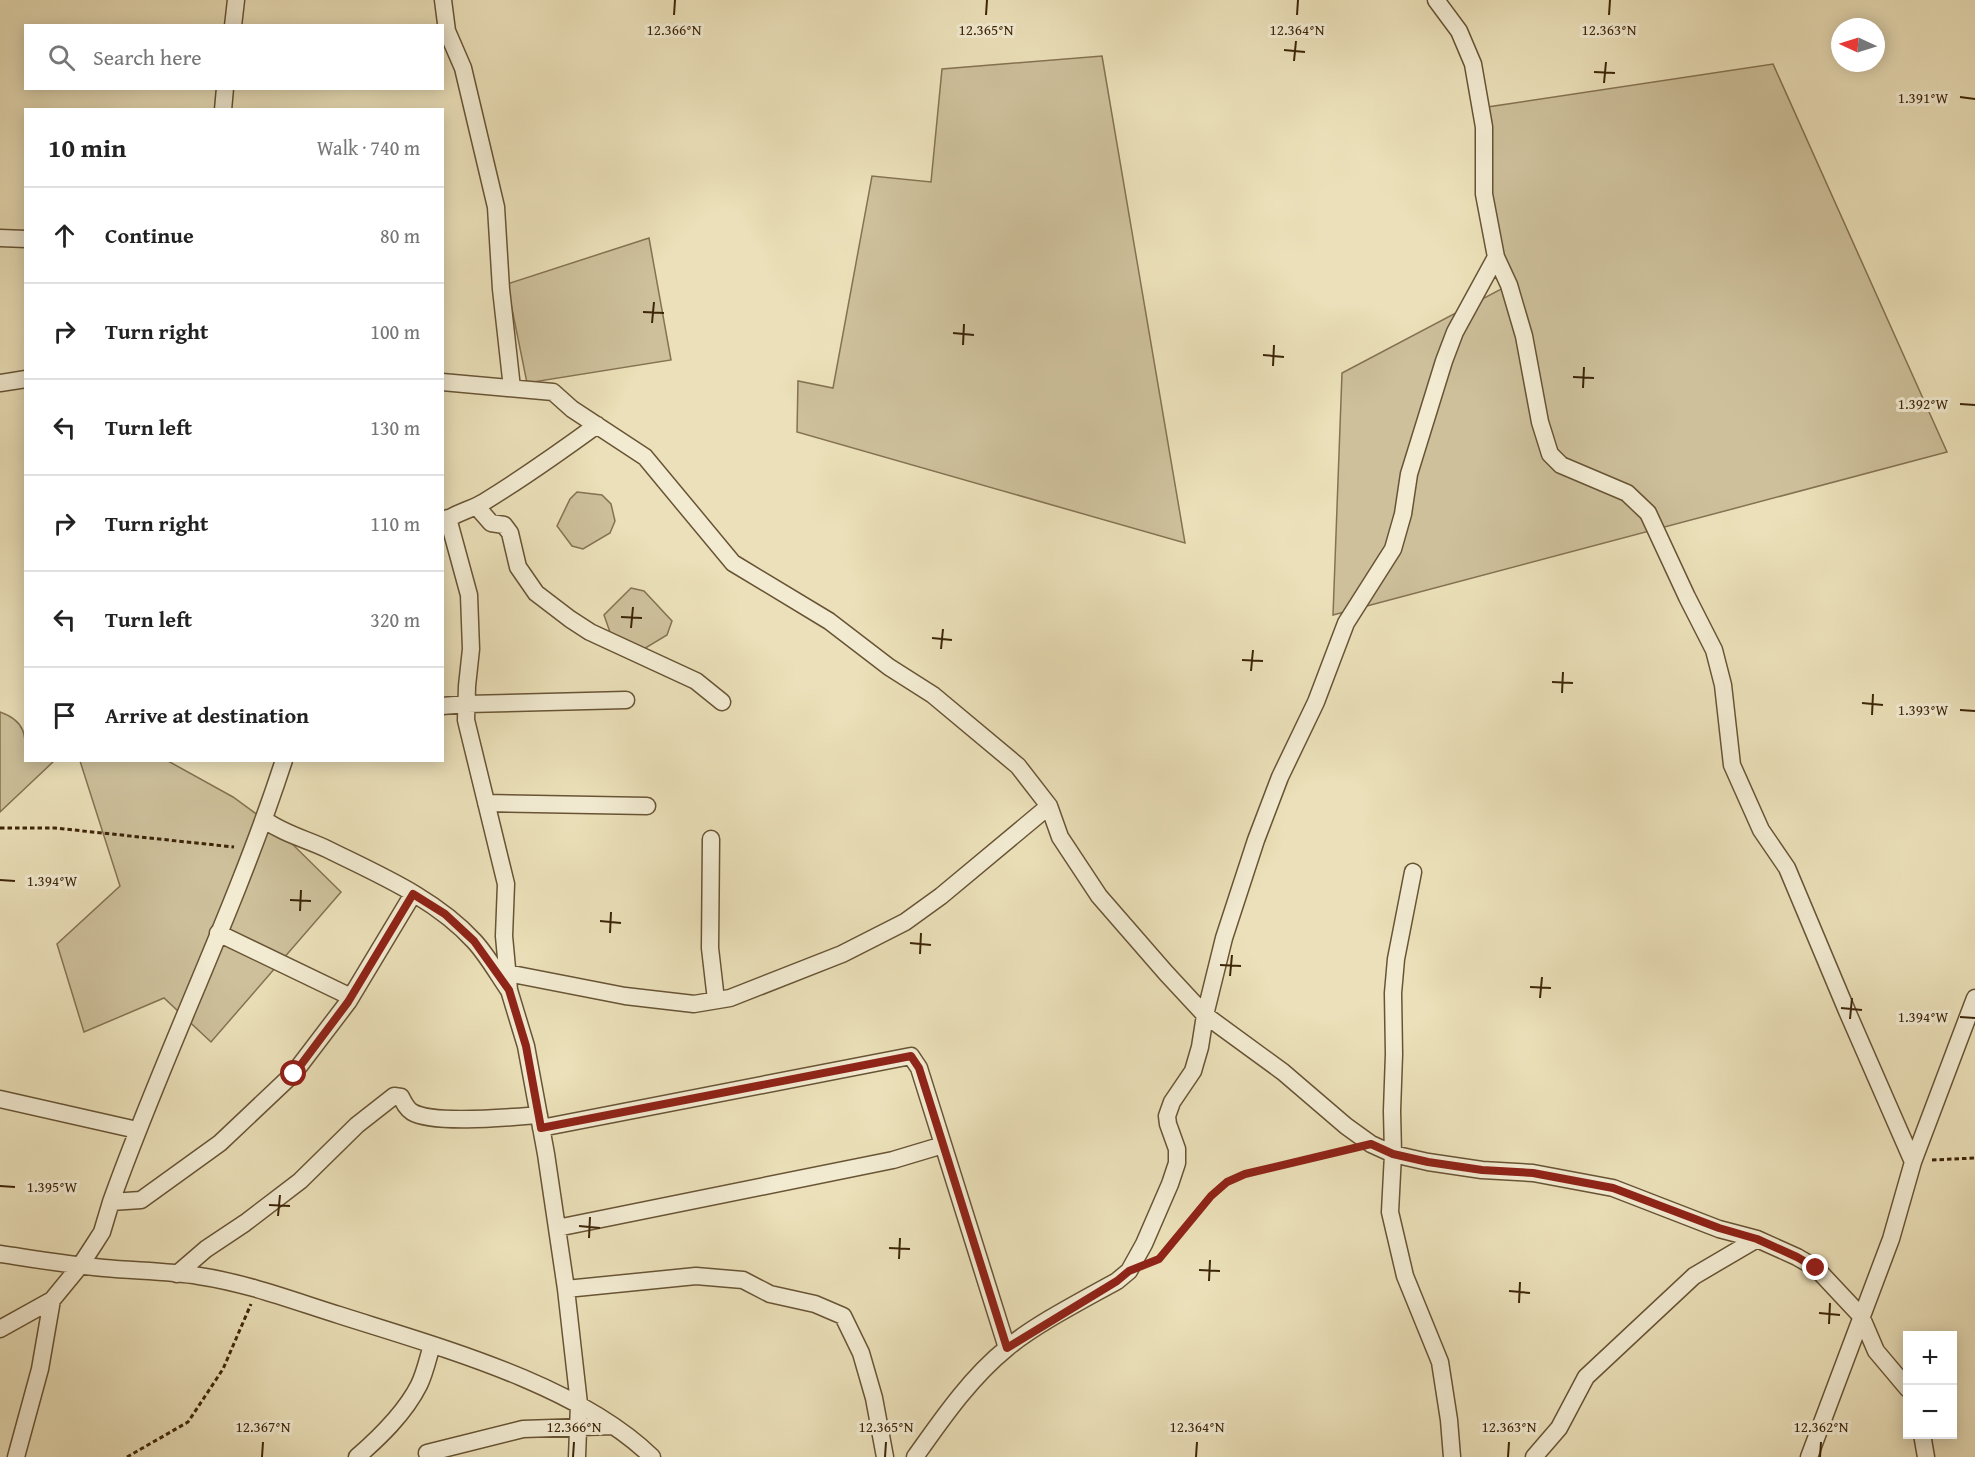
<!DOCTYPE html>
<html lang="en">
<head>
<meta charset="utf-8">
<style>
  :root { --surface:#fff; --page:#f6f6f6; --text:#222; --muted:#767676; --line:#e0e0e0 }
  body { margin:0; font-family:"Gentium Book Plus",serif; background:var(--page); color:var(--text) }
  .controls { position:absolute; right:18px; bottom:18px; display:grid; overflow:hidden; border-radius:0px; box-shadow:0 3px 15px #0003 }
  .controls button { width:54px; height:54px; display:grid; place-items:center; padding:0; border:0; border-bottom:2px solid var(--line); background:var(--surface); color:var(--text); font:30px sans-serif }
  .compass { position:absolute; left:1831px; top:18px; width:54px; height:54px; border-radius:50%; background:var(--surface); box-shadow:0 3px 15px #0003; rotate:274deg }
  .stop { position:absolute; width:18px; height:18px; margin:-14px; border:4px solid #8f2418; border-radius:50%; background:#fff }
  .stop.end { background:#8f2418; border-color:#fff; box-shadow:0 2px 6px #0008 }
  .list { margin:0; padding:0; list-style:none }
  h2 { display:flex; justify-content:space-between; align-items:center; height:78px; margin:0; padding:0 24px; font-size:26px }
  h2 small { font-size:20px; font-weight:400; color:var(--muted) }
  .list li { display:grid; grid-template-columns:39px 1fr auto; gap:18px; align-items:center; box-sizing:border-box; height:96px; padding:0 24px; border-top:2px solid var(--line) }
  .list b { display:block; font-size:22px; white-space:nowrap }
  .list em { font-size:20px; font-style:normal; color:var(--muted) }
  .icon { flex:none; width:33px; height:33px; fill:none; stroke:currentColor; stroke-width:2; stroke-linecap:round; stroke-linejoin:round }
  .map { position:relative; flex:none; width:1975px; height:1457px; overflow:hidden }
  .search { position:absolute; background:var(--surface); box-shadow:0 3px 15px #0003; left:24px; top:24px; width:420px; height:66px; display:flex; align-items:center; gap:15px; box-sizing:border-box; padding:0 21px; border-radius:0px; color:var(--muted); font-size:22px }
  .panel { position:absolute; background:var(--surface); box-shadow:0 3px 15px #0003; left:24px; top:108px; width:420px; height:654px; border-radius:0px }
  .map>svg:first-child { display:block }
</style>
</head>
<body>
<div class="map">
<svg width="1975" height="1457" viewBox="0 0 1975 1457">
  <rect width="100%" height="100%" fill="#ebe0b9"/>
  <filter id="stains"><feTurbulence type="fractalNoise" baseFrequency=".00333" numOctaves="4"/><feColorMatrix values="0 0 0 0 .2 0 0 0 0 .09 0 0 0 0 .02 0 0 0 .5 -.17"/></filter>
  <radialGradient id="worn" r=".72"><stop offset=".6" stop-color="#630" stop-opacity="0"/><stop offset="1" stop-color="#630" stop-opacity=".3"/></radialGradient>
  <path fill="#cdc09b" stroke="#857252" stroke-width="1.5" d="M1102 56 1185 543 797 432 798 381 833 388 872 176 931 182 942 69Z
    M1773 64 1947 452 1333 615 1342 373 1509 285 1496 257 1481 108Z
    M649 238 671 360 527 383 507 284Z
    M577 492 602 495 611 504 615 521 610 533 583 549 572 546 557 526 570 499Z
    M631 588 644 591 672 621 667 635 639 652 612 638 604 615Z
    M0 712C26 721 26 736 26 760L54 761 0 812Z
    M80 761H168L233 797 277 829 341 892 211 1042 164 998 84 1032 57 944 120 886Z"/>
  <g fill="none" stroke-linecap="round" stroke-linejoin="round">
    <defs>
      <path id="minor" d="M443 0 447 31 463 68 496 207 501 289 512 388
        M1436 0 1459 31 1473 64 1484 127V194L1496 257 1509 285 1524 336 1540 422 1550 454 1561 465 1627 493 1648 513 1687 597 1714 650 1723 685 1732 765 1761 830 1787 868 1847 1011 1913 1162
        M233 26 236 0
        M223 110 225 88
        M0 238 26 239
        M442 382 553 392 572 409 645 457 733 563 829 621 889 667 933 695 1018 766 1049 806 1060 837 1099 896 1166 973 1205 1015 1283 1072 1346 1126 1371 1144 1393 1154 1428 1162 1482 1170 1533 1173 1613 1188 1719 1229 1757 1239 1797 1257 1816 1268 1861 1316 1876 1351 1908 1389
        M0 383 26 379
        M477 507 491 523 504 525 510 533 518 567 536 593 570 619 590 632 696 681 722 702
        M448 518 469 595 471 649 467 686 466 720 506 884 504 936 509 990 526 1046 546 1154 566 1289 579 1404 577 1457
        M442 523C454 513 471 510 484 502 523 478 560 452 597 425
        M442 706 467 704 626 700
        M486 803 647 806
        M265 820C284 834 306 839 327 849 377 874 435 898 474 941 487 955 497 973 508 989
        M711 839 710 948 716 1000
        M1413 872 1396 959 1393 993 1394 1054 1392 1111 1393 1154 1390 1212 1405 1276 1440 1362 1449 1420 1452 1457
        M218 933 351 997
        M507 973 625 996 694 1004 730 998 842 954 905 922 941 896 1049 806
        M0 1099 137 1130
        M541 1128 911 1056 919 1068 1007 1348
        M111 1202C164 1053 235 911 284 760
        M557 1228 893 1160 943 1145
        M0 1254C34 1259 69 1265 104 1268 135 1271 168 1271 199 1276 247 1283 294 1301 339 1315 439 1347 577 1384 652 1457
        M177 1274 206 1249 245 1223 300 1181 357 1125 394 1096 401 1097C404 1103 407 1109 412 1112 433 1125 513 1117 539 1115
        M566 1289 696 1276 743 1280 770 1294 815 1304 843 1316 861 1353 874 1398 885 1457
        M0 1329 52 1300 80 1266 95 1243 102 1232 111 1202 141 1200 220 1143 294 1073 348 1002 413 894
        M1922 1434 1926 1457
        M427 1453 523 1429 613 1426
        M16 1457 40 1369 52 1300
        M357 1457C380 1437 405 1413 419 1385 425 1373 428 1358 432 1345
        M915 1457C942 1419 970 1378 1007 1348 1036 1324 1083 1300 1117 1281L1129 1271 1144 1244 1170 1184 1177 1163V1149L1168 1124 1167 1116 1172 1102 1193 1071 1200 1047 1205 1015 1224 938 1256 840 1280 777 1316 702 1346 623 1393 549 1403 514 1409 474 1444 361 1455 332 1496 257
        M1534 1457 1559 1428 1586 1377 1694 1276 1757 1239
        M1809 1457 1891 1239 1913 1162 1975 998"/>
    </defs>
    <use href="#minor" stroke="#685434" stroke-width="19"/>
    <path stroke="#3d2508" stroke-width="3" stroke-dasharray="4.5 3" stroke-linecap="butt" d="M0 828H55L234 847
      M1932 1160 1975 1158
      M1156 1260 1211 1196 1227 1182 1245 1174 1347 1150
      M127 1457 188 1422 223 1369 251 1304"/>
    <use href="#minor" stroke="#f2ebd2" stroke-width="16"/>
  </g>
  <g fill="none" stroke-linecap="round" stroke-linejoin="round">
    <path stroke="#8f2418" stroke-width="8" d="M294 1074 348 1002 413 894 445 914 474 941 509 990 526 1046 541 1128 911 1056 919 1068 1007 1348 1117 1281 1129 1271 1159 1259 1211 1196 1227 1182 1245 1174 1371 1144 1393 1154 1428 1162 1482 1170 1533 1173 1613 1188 1719 1228 1757 1239 1797 1257 1816 1268"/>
  </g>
  <path fill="none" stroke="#3d2508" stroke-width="2" d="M674 15 675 0M986 15 987 0M1297 15 1298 0M1609 15 1610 0M1284 50 1305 52M1294 61 1296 41M1594 72 1615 73M1604 83 1606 62M1960 97 1975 99M643 312 664 313M652 323 654 302M953 333 974 335M963 345 964 324M1263 355 1284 357M1273 366 1274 345M1573 377 1594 378M1583 388 1584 367M1960 404 1975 405M621 617 642 618M631 628 633 607M932 638 952 640M941 649 943 629M1242 660 1263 661M1251 671 1253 650M1552 682 1573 683M1562 693 1563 672M1862 703 1883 705M1960 710 1975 711M1872 715 1873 694M0 880 15 881M290 900 311 901M300 911 301 890M600 921 621 923M610 933 611 912M910 943 931 945M920 954 921 933M1220 965 1241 966M1230 976 1232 955M1530 987 1551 988M1540 998 1542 977M1841 1008 1862 1010M1960 1017 1975 1018M1850 1019 1852 998M0 1186 15 1187M269 1205 290 1206M278 1216 280 1195M579 1226 600 1228M589 1238 590 1217M889 1248 910 1249M899 1259 900 1238M1199 1270 1220 1271M1209 1281 1210 1260M1509 1291 1530 1293M1519 1303 1520 1282M1819 1313 1840 1315M1829 1324 1830 1303M262 1457 263 1442M573 1457 574 1442M885 1457 886 1442M1196 1457 1197 1442M1508 1457 1509 1442M1820 1457 1821 1442"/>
  <g font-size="15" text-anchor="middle" fill="#3d2508" stroke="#f2ebd2" stroke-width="6" stroke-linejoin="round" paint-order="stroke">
    <text x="674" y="35">12.366°N</text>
    <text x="986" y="35">12.365°N</text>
    <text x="1297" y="35">12.364°N</text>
    <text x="1609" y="35">12.363°N</text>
    <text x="1923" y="103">1.391°W</text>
    <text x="1923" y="409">1.392°W</text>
    <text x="1923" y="715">1.393°W</text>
    <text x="52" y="886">1.394°W</text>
    <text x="1923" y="1022">1.394°W</text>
    <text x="52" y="1192">1.395°W</text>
    <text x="263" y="1432">12.367°N</text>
    <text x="574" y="1432">12.366°N</text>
    <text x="886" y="1432">12.365°N</text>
    <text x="1197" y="1432">12.364°N</text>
    <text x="1509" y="1432">12.363°N</text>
    <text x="1821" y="1432">12.362°N</text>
  </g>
  <rect width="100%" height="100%" filter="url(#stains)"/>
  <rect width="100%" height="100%" fill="url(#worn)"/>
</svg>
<div class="controls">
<button>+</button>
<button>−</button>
</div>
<svg class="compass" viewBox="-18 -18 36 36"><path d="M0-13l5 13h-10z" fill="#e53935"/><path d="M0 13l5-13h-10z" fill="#767676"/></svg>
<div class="stop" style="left:294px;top:1074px"></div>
<div class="stop end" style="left:1816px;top:1268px"></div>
<div class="search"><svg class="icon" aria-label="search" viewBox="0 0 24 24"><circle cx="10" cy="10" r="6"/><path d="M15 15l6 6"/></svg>Search here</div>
<section class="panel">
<h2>10 min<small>Walk · 740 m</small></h2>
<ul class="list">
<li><svg class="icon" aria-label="ahead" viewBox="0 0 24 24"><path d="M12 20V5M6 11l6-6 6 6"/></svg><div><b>Continue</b></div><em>80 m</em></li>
<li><svg class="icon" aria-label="right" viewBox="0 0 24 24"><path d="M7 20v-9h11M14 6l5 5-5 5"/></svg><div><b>Turn right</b></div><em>100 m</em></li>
<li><svg class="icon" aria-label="left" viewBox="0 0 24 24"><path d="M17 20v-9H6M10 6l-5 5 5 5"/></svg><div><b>Turn left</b></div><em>130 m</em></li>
<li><svg class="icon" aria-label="right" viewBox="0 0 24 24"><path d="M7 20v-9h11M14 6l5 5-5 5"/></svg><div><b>Turn right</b></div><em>110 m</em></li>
<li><svg class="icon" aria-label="left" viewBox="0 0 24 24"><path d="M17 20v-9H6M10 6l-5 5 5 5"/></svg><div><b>Turn left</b></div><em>320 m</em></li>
<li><svg class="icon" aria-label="arrive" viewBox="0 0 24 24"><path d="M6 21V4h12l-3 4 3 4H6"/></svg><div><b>Arrive at destination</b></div></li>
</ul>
</section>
</div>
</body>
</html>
